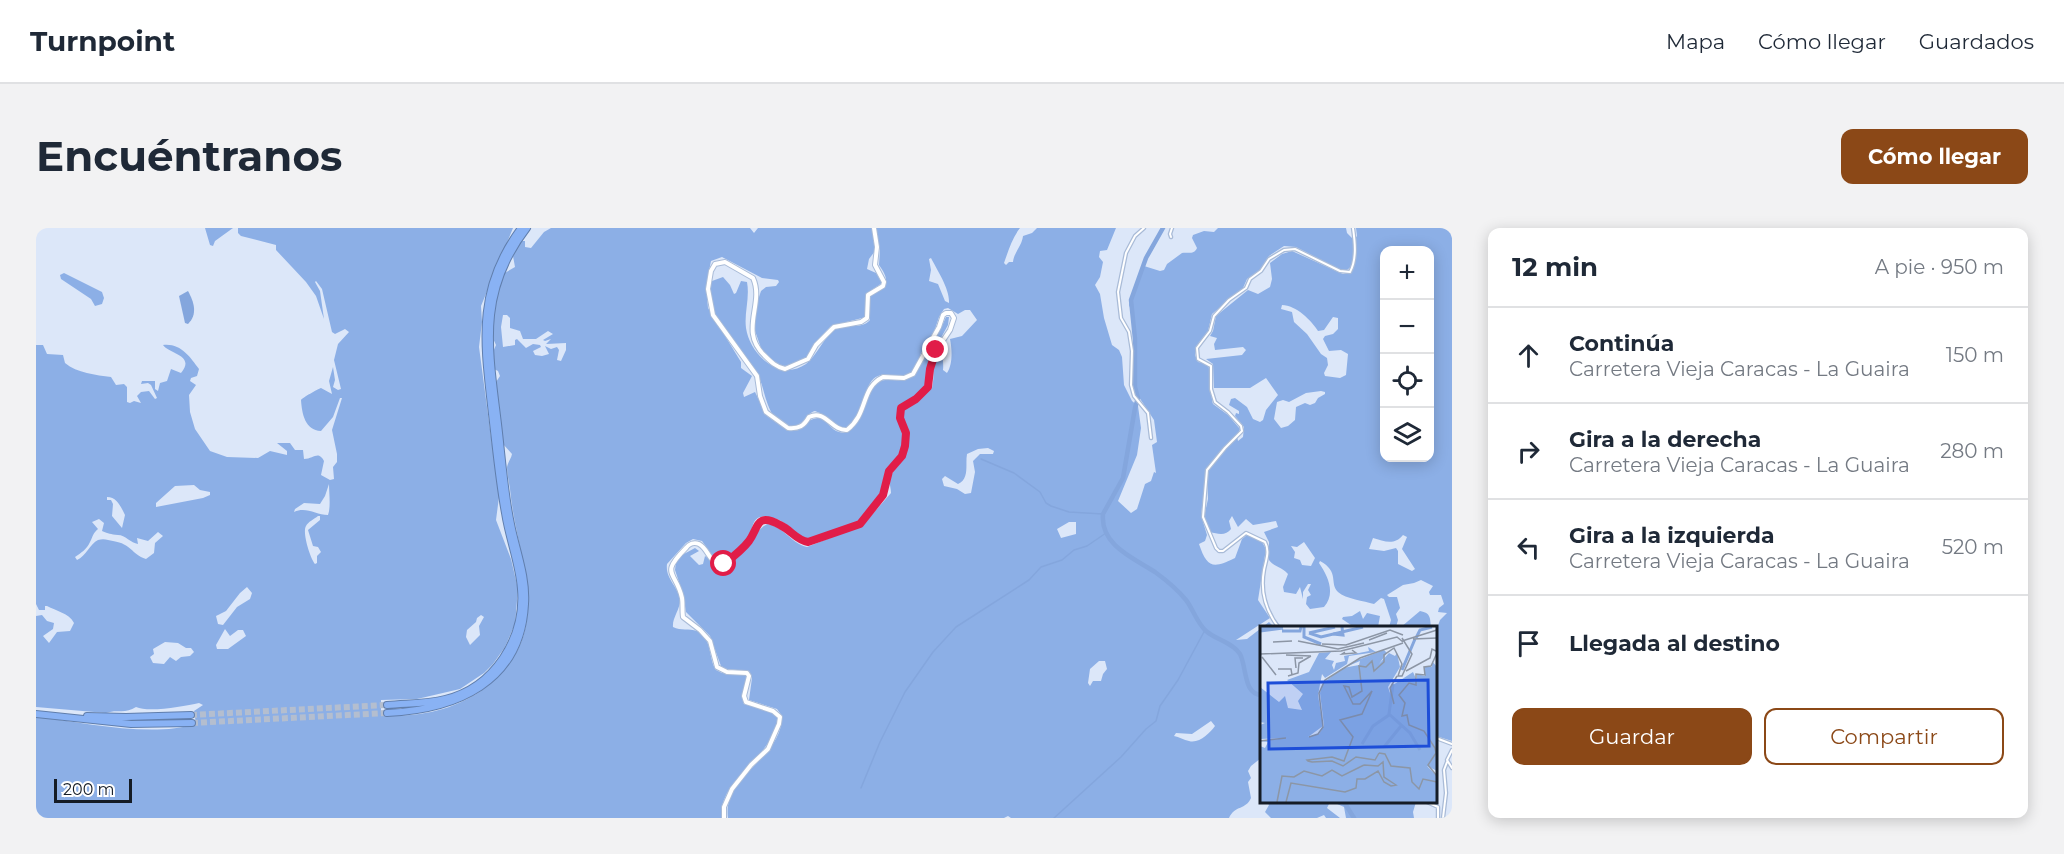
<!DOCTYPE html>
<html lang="es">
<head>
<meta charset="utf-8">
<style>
  :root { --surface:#fff; --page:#f2f2f3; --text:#1f2937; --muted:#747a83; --line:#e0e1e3; --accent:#8b4817 }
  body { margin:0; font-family:Montserrat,sans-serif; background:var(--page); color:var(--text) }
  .controls { position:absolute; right:18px; top:18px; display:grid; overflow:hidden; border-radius:12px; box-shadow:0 3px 15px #0003 }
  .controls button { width:54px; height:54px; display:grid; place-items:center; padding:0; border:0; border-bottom:2px solid var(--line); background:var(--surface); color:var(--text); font:30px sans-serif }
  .scale { position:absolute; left:18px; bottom:15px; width:78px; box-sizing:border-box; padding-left:6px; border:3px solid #151c26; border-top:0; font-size:16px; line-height:21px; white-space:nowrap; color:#151c26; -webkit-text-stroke:4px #fff; paint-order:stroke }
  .stop { position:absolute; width:18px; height:18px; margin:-14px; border:4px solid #e11d48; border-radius:50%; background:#fff }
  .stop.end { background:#e11d48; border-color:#fff; box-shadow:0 2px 6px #0008 }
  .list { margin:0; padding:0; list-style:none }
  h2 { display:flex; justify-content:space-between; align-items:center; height:78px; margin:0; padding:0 24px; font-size:26px }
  h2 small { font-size:20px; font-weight:400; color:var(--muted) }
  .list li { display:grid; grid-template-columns:39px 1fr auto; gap:18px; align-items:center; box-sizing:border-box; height:96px; padding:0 24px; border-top:2px solid var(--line) }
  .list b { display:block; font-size:22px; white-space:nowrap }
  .list p { margin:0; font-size:20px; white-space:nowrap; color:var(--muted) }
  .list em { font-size:20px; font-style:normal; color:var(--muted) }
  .actions { display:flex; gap:12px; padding:18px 24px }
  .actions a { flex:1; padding:14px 0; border:2px solid var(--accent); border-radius:12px; text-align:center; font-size:21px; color:var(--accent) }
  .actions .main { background:var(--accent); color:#fff }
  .icon { flex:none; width:33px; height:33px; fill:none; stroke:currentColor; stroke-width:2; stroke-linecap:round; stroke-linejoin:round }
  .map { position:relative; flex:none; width:1416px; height:590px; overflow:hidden; border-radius:12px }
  header { display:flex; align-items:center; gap:36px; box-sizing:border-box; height:84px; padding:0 30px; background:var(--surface); border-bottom:2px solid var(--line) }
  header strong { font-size:28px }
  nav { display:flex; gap:33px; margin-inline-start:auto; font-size:21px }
  .intro { display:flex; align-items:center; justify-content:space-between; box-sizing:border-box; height:144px; padding:0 36px }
  h1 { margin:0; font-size:42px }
  .button { padding:15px 27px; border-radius:12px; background:var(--accent); color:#fff; font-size:21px; font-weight:700 }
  main { display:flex; gap:36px; padding:0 36px }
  aside { flex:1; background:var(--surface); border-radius:12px; box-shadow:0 3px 15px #0003 }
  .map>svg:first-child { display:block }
</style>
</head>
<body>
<header>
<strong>Turnpoint</strong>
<nav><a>Mapa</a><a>Cómo llegar</a><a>Guardados</a></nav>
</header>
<div class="intro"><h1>Encuéntranos</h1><a class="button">Cómo llegar</a></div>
<main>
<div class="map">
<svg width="1416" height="590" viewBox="0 0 1416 590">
  <rect width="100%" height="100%" fill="#dce7f9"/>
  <path fill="#8cafe6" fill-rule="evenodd" d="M169 0H197L179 13 177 18 174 17Z
    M202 0H477L445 78 446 94 443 119 463 269 460 292 475 331 482 361 479 396 469 419 457 436 448 445 424 461 381 471 345 472V487C381 490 420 482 449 460 522 403 481 336 474 261 473 254 471 246 471 239 472 234 475 231 476 226L467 216 464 197 460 154 464 148 462 143 458 141 457 124 460 117C449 97 461 67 467 46L479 39 477 28 484 13H489V19L495 20 508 4 515 0H714L718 5 722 0H836L839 23 833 31 831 41 840 45 846 55C822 71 832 65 830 89L795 98 778 116 772 129 763 134 749 138 742 137 726 123 717 97 721 75 725 63 730 59 740 58 743 54 742 52 726 50 686 29 675 33 670 58 672 80 705 134V140L716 148 707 165 708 169 719 164 731 188 751 202C765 201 771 190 784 190 792 193 795 202 803 204 824 211 830 164 841 155 847 150 857 153 865 152L864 149C826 137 834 169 820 190 818 194 813 197 810 200 799 199 791 187 779 183 768 186 767 201 753 198 731 194 730 165 723 149 713 127 691 111 679 89 674 80 672 63 676 53L687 49 694 57 698 66 700 65 705 53 711 54C714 70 708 85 710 100 714 127 744 154 770 136 780 128 786 113 796 104 807 93 825 103 834 92L833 70C846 56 858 58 843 37L844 22 840 0H984C976 10 972 24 968 35L970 37 973 34H977C978 24 986 18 987 8L996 5 1001 0H1080L1071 22 1064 23 1063 29 1067 34 1064 49 1059 57 1064 66 1068 90 1076 117 1083 122 1086 129 1088 157 1096 173 1102 178 1105 200 1101 227 1082 273 1095 285 1101 281 1109 256 1115 253 1118 244 1120 245 1116 217 1121 214 1118 192 1097 160 1101 122 1097 110 1099 91 1093 77 1096 65 1108 38 1124 43 1128 42 1131 36 1146 25C1152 24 1158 27 1161 20L1156 10 1157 7 1168 3 1178 4 1182 0H1310L1311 5 1318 12 1321 8 1320 0H1416V513L1400 508V403L1404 392 1411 385 1402 384 1403 380 1408 376 1405 367H1394L1393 364 1397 358 1385 352 1378 355 1367 357 1351 367 1353 369H1361L1364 380 1360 386 1362 392 1360 399H1353L1355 392 1348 371 1345 370 1338 376C1328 373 1310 371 1302 364 1293 355 1304 344 1284 333L1283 335C1292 348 1300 365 1288 379L1274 381 1270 376 1271 369 1275 367 1272 362 1275 356H1272L1267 364V371L1264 359 1260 366 1248 364 1247 359 1252 346C1246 339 1238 339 1233 332V314L1228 304 1242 299 1240 293 1217 297 1210 291 1202 299 1196 288 1193 293 1195 301C1190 308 1182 306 1174 304L1168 289 1172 271 1171 244 1165 287 1171 307 1169 313 1163 316C1171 340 1177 341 1199 330L1206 311 1211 307 1226 314 1230 321 1222 372 1234 390 1200 412 1211 411 1233 394 1238 399 1226 400 1225 530 1215 538 1212 543 1215 550 1212 554 1215 570C1210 582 1199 577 1193 590H975L972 588 968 590H692C686 548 746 531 746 488L741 481 713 472 716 450 713 443 690 441 685 438 674 408 650 384 647 366 639 342 640 334 646 327 659 320 663 323 654 328 663 337 667 336 669 328 680 336 689 339C707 330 719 300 732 296 748 299 756 316 771 319L827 297 855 265C855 260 853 256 854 251 857 239 869 234 871 223 875 205 864 196 868 182L896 160C900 146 894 127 907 118 905 125 908 134 907 142L911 145C917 136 916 121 914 111L926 108 941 92 934 82H929L922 86 912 80 908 81 903 89 899 101 884 127 886 129 905 100 910 89H913L912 97 894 130 890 157 876 171 861 179V190L868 208 864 226 850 242 844 265 822 295 772 311C759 308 753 295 741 291 711 281 720 302 710 314 704 321 695 328 689 333L678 330 666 313 657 311 650 315 631 336C629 351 643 359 644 372 644 382 636 390 637 399 645 403 653 400 661 403 677 411 672 430 680 442L686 445 710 446C714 457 703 465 708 476L737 485 742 488C739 530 684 547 685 590H0V489C48 494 114 510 160 496L158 483 167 477 163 475C148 478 113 485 100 479 90 486 81 481 70 485L0 479V388L6 387 11 393 18 395 17 401 7 408 13 415 21 404 34 403 38 395C33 385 20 383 11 378H9V382H3L0 376V117H7L11 126 27 127 29 135C41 145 60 147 75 149L80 157 88 156 91 159V174L94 175 98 173 105 175 101 168 105 164 113 163 119 171 121 170 115 157 112 155 105 156 106 153H119V161L122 163 124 155 131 153 135 141 145 145C160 127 133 126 127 117 145 115 154 129 163 141L161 148 155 150 154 153 160 157 153 167 154 184 159 201 174 223 191 229 222 230 234 223 251 227V223L241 215H254L259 222H267L268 231C278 231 282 222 288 233L285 247 294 252 298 251 297 239 301 234V226L296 202 306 170H304L297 189 285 203C269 202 266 186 265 172 266 170 282 161 285 160L296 166 293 153 297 139 299 152 297 159 302 162 305 161 298 132 302 116 313 104 309 101 299 106 296 104 286 61 280 53 279 54 284 63 288 91 280 68 270 54 240 22V17L205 8 202 5ZM1248 18 1260 19 1305 42H1311L1316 38 1317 41 1314 45 1307 46 1256 23 1246 26 1234 35 1236 51 1234 59 1222 66 1212 62 1180 88 1177 103 1174 108 1181 110 1178 116 1179 122 1207 119 1210 122 1206 127 1170 131 1177 136 1178 160H1214L1230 150 1242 167 1230 182 1227 192 1224 194 1217 191 1211 179 1199 170 1195 171 1193 177 1203 183V186L1200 185 1199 188 1208 199 1207 209 1202 213 1201 208 1204 201 1192 187 1177 176C1175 169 1174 139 1172 137 1169 135 1165 135 1162 134L1159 127 1161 117 1172 103 1176 86 1207 60 1211 51 1224 42 1233 28ZM1348 22H1394V230H1348ZM895 30C901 42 914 61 913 75L909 73 902 56 893 53 895 42 893 31ZM1246 77C1260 77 1276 93 1282 103L1288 102 1297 89 1302 90V101L1297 106 1289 108 1287 111 1293 123 1305 122 1312 126 1310 147 1304 150 1289 148 1288 145 1292 137 1291 130 1285 126 1271 106 1258 94 1256 84 1245 81ZM467 87H471L474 90V100L484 103 487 111H500L512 103 517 106 507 112 509 113 515 111 510 116 530 115V122L525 133 521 132 523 122 521 119 515 121 509 118 513 126 506 128 499 127 497 123 505 119 504 117 497 116 490 120 481 111 479 112V117L467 119 465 99ZM1285 163 1289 164V166L1282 170 1279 175 1274 177 1269 175 1260 179 1259 192 1252 198 1245 200 1238 191 1241 174 1247 172 1253 174 1270 165ZM952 220 958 223 957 226H944L937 233 939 244 935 265 929 266 921 261 908 258 906 251 909 248 922 256C934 251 929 236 931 226L942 221ZM293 256C293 265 295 279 292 287 280 287 270 278 258 284L259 281 268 275 284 276 289 268ZM158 257 164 262 174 264V267L167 270 120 279V275L139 258ZM71 269C81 269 85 279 89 287L86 300 76 288 77 276 75 272H71ZM282 288H284V292L272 302 277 318 282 319 285 324 281 328V335L279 336C274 330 266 304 270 298 272 294 278 291 282 288ZM63 291 68 295 66 303C73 306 74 306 82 307 89 307 95 315 102 316L101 310 112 313 122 304 127 308 119 315 118 325 110 331C95 326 96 316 77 313 72 312 68 310 62 312 54 316 50 328 41 332L39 329C45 325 51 321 54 314 57 308 57 305 62 301L56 294ZM1033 294H1040V306L1025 310 1021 301ZM1367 307 1371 309 1366 321 1379 341 1376 343 1362 336V323L1360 320 1348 323 1333 321 1337 310C1348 313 1358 318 1367 307ZM1268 314 1279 330 1275 338 1266 337 1264 332 1258 330 1259 324 1255 318 1261 319ZM211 359 216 365 214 371 201 379 187 397 182 396 180 388 190 383 204 365ZM445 387 448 389 443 398 444 407 434 417 430 409 431 402 440 394 441 390ZM189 401 194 408 202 402H207L210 408 192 421H181L180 417ZM129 414 142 415 150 420H155L158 424 154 428 145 429 140 433 134 429 128 436 117 435 114 429 118 426 117 421ZM1063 433H1069L1071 441 1067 446 1065 453H1057L1054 458 1052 455 1054 441ZM1175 493 1179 498C1174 505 1163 516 1153 513 1148 512 1143 509 1138 508L1140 505 1156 506Z
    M28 45 66 64 68 70 66 76 59 78 55 71 25 51 24 47Z
    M1324 383 1327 391 1331 385 1344 388 1342 399H1318L1306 391 1307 389 1316 388Z
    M1384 383C1395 385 1394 390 1395 399H1365Z
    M1231 574H1380L1377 584 1378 590H1310L1308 579 1299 575 1293 576 1291 580 1304 590H1290L1288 587 1281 590H1235L1229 584 1233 577Z"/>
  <path fill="#84a6dd" d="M152 63C158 74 162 86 152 96L149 95 143 68Z"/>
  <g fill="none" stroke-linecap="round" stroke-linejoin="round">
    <path stroke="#84a6dd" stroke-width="1.5" d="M945 231 978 245 1004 264 1010 275 1015 278 1033 284 1067 286
      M825 560 844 514 869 464 897 424 920 399 993 352 1005 339 1026 332 1038 322 1051 318 1070 305
      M1018 590 1085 529 1110 501 1120 493 1124 478 1142 452 1169 402"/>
    <path stroke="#84a6dd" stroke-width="4.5" d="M1127 0 1110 30 1095 72 1099 111V159L1102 170 1099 180 1087 250 1067 286C1064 317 1097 330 1119 344 1130 352 1141 361 1150 372 1157 381 1161 395 1170 403 1180 412 1196 414 1204 426 1211 439 1207 467 1226 467
      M1308 574 1318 590"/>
    <path stroke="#b4becf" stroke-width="6" stroke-dasharray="6 3" stroke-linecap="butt" d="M155 487 351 477
      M156 495 351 485"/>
    <defs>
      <path id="street" d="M1108 0 1099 8 1090 25 1082 64 1085 90 1093 104 1096 123 1095 157 1098 168 1112 185 1115 210
        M1135 9 1134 6 1136 0
        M1243 400C1229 382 1224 364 1228 342 1230 332 1234 323 1229 314L1210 305 1187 323H1183L1180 320 1167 289 1171 242 1189 220 1206 203 1205 198 1192 184 1179 174 1175 161V138L1162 131 1161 120 1174 103 1178 88 1193 72 1210 60 1214 51 1225 43 1233 31 1248 22 1259 21 1304 43 1314 44C1321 31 1319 14 1317 0
        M1400 510 1416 516
        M1416 522 1411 532 1416 540
        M1391 574 1402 579V590
        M1407 590 1410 565 1408 542 1411 534"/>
      <path id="secondary" d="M688 590V579L696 561 715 537 732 521 743 496 744 489 737 483 710 474 708 468 713 448 711 445 691 444 681 439 674 413 664 402 647 389C646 383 647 376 646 370 640 343 623 347 650 320 653 316 658 314 663 316 674 322 671 335 688 336 696 329 707 322 713 313 723 299 720 284 744 297 755 302 761 312 772 314L824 296 847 267 853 243 866 228 869 218 870 208 864 190 865 180 880 171 892 159 898 126 914 102 918 90 915 85H910L907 87 903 99 877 146 868 150 847 149C824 160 833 185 811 202 795 203 790 181 773 189 768 198 763 201 752 200L730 184 724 168 721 148 677 87 672 61 675 43 679 36 689 34 717 50C729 76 702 103 729 128 735 134 740 139 749 141L772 131 780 117 798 99 825 94 831 90 832 67 847 58 848 54 839 37 841 19 838 0"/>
      <path id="highway" d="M351 477C370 475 390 476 409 471 458 459 489 410 485 361 483 335 473 311 469 285 463 253 460 219 456 186 448 115 439 62 485 0
        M351 485C420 482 485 455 489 376 491 349 480 322 475 296 468 263 466 229 462 196 453 121 441 65 491 0
        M0 486 95 496 156 495
        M51 488 90 489 155 487"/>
    </defs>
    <use href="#street" stroke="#a9bbd7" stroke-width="4.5"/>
    <use href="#secondary" stroke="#a9bbd7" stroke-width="6"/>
    <use href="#highway" stroke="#607eac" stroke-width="8"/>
    <use href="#street" stroke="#fff" stroke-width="2"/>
    <use href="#secondary" stroke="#fff" stroke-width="4"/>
    <use href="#highway" stroke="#89b2f4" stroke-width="6"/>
  </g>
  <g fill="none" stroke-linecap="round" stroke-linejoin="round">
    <path stroke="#e11d48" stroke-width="8" d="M688 336C697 329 707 321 713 313 723 299 720 284 744 297 755 302 760 312 772 314L824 296 847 267 853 243 866 228 869 218 870 205 864 190 865 180 880 171 892 159 894 141 900 122"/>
  </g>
  <g transform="translate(1224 398)">
    <rect width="177" height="177" fill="#dce7f9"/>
    <path d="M108 21 116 26 89 30 87 38 65 52 62 48 58 69 63 100 48 111 59 108 64 100 60 67 63 57 83 42 99 39 100 35 88 40 95 35 124 24 127 27 119 38 129 27 135 30 137 27 140 41 128 61 132 73 133 59 153 46 157 55V48L165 50 164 41H172V35L177 41 176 33 177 35V145L167 140 177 150V176H0V120L5 122 8 116 0 115 27 112 0 113V99L5 97 0 96V61L19 76 25 70 28 82 42 84 38 75 43 68 27 54 49 46 59 27 71 26 65 33 74 35 72 39 74 44 76 37 85 35 84 30 109 25Z" fill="#8cafe6"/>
    <path fill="none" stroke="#84a6dd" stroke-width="3" d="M44 1V11L61 18M0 2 23 1M0 5 23 2M22 5H40L41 1M49 7 61 11 103 1M49 7 75 1M73 8 83 9 82 1M156 12 160 4 172 1M142 44 155 13M133 58 129 88 150 107 160 124M102 118 113 100 129 89M124 121 141 100"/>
    <path fill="none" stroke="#8c96a5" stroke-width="1.5" d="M153 13 177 12M109 14 127 7M38 15 78 23 104 17M142 15 177 4M13 16 32 15M62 18 86 19 130 4 143 9M85 26 82 28 96 27 92 24M177 27 171 40 164 41 165 49 156 48V59L149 57 139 69 145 77 142 90 147 89 149 99 164 105 175 122 176 127 168 139 177 150M0 28 81 25 137 11 143 16M26 29 51 30M2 31 16 49M36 42 35 32H43M18 43H31L32 49M146 45 170 32 172 23 176 25M28 50 38 47 39 37 51 30M134 78 130 62 137 50M49 111 58 108 63 101 59 67 65 54 100 32 143 17M0 115 26 112M119 127 125 128 131 140 150 142 152 156 159 163 163 153 177 156M119 127 115 134 96 131 83 140 72 135 52 136 48 135 47 134 72 131 84 135 93 111 80 94 102 88 112 65 100 78H93L84 60 89 61 92 71 102 65 99 40 106 41 112 35 114 45 124 36V29L134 22 142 38 138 50H142L152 28 142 12M17 176 22 150 34 151 44 145 62 150 72 144 82 150 104 139M26 176 31 157 85 166 96 162 97 153H105L118 145 124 156 131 160 136 159 124 151 123 136 118 140 104 139"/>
    <path fill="#1d4ed8" fill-opacity="0.15" stroke="#1d4ed8" stroke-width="3" d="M168 54 169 120 9 123 8 57Z"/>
    <rect width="177" height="177" fill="none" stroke="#151c26" stroke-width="3"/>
  </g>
</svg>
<div class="controls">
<button>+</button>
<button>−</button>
<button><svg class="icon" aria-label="locate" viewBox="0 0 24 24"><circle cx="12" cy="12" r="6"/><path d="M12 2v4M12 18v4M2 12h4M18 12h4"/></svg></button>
<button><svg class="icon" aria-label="layers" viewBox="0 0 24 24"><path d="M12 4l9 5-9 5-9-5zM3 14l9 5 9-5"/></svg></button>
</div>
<div class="scale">200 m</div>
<div class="stop" style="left:688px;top:336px"></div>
<div class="stop end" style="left:900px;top:122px"></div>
</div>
<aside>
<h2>12 min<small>A pie · 950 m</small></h2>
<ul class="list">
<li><svg class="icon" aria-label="ahead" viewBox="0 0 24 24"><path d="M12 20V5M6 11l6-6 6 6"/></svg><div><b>Continúa</b><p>Carretera Vieja Caracas - La Guaira</p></div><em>150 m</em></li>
<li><svg class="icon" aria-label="right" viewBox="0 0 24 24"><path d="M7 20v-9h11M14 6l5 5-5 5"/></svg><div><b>Gira a la derecha</b><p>Carretera Vieja Caracas - La Guaira</p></div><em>280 m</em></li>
<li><svg class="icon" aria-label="left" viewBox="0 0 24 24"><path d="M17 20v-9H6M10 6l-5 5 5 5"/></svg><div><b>Gira a la izquierda</b><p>Carretera Vieja Caracas - La Guaira</p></div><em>520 m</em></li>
<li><svg class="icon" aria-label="arrive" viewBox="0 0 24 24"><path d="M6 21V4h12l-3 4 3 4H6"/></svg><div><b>Llegada al destino</b></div></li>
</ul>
<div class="actions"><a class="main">Guardar</a><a>Compartir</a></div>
</aside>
</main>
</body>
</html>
